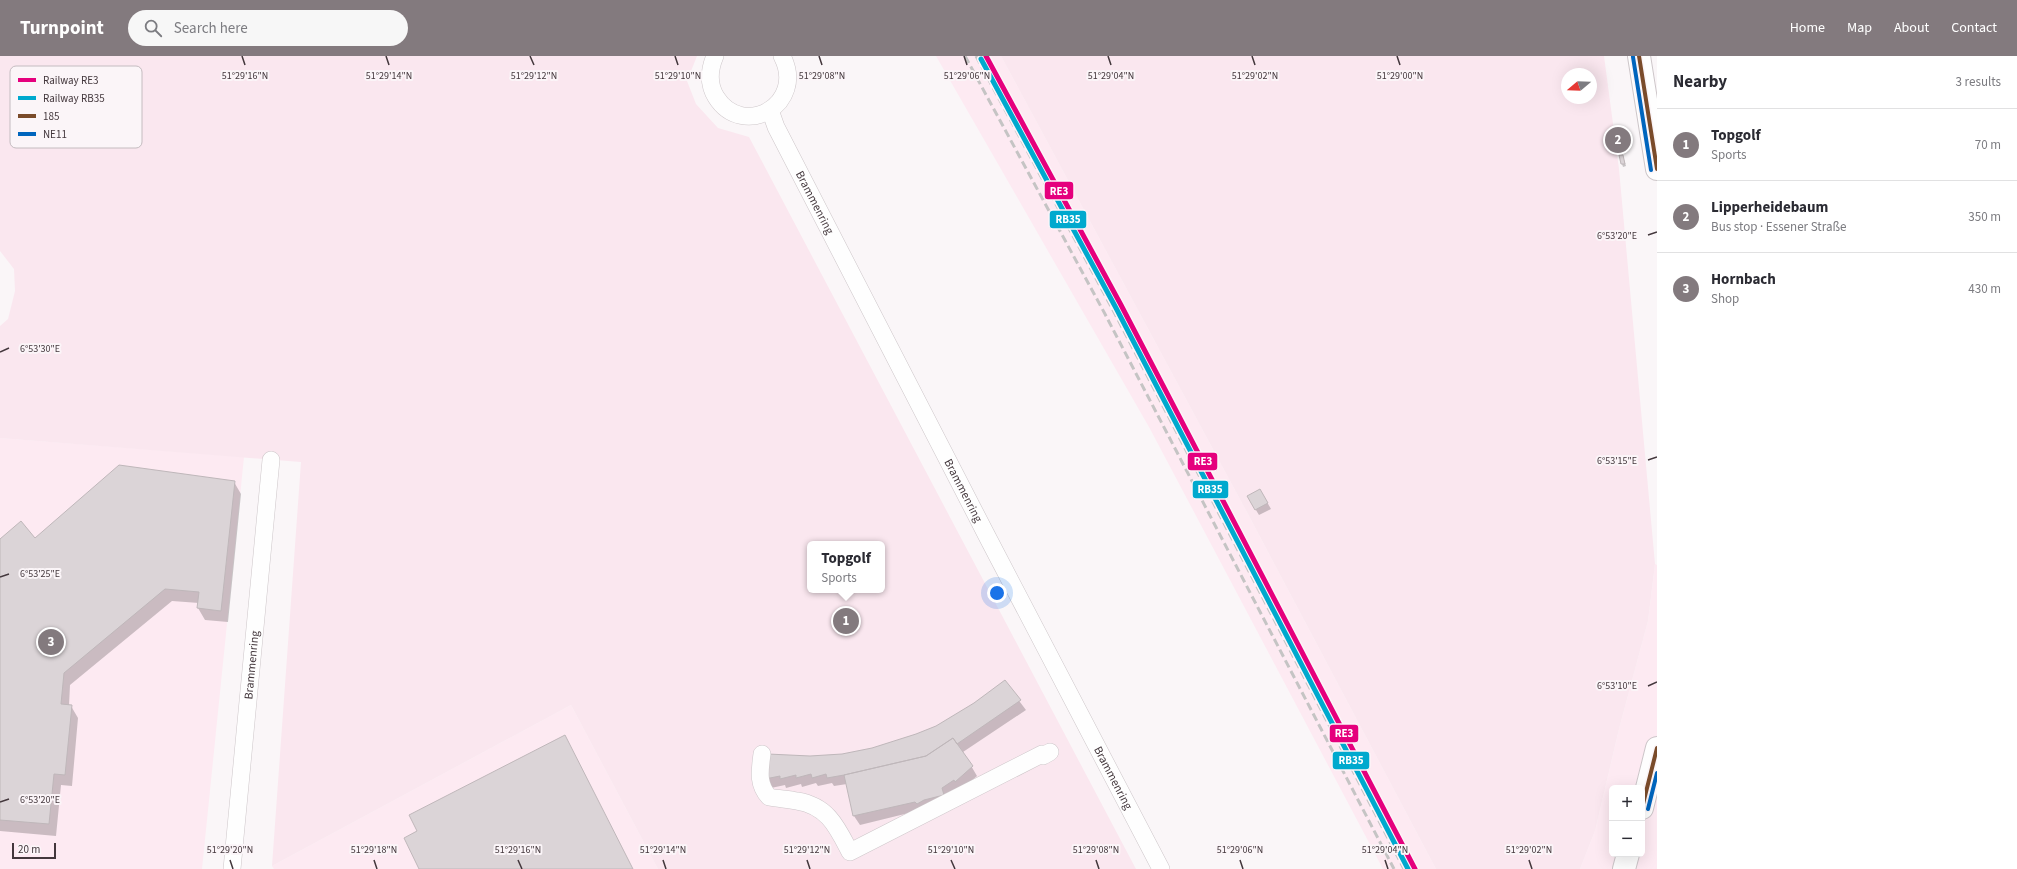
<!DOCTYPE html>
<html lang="en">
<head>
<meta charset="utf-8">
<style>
  :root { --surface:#fff; --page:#f7f7f7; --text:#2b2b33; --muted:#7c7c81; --line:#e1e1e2; --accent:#837a7e }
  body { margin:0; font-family:"Source Sans 3",sans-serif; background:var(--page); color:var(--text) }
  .controls { position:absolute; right:12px; bottom:12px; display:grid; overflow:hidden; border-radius:6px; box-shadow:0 4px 16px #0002 }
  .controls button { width:36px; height:36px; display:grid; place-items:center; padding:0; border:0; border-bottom:1px solid var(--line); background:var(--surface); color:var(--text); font:20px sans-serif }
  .compass { position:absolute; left:1561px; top:12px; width:36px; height:36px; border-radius:50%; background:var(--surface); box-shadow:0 4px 16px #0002; rotate:251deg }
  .scale { position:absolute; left:12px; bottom:10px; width:44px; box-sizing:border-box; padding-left:4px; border:2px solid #43373c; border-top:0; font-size:11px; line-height:14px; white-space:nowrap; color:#43373c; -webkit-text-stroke:3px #fbf5f8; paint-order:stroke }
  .you { position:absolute; left:997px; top:537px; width:14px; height:14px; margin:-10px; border:3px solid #fff; border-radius:50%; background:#1a73e8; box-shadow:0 0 0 6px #1a73e833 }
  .badge { display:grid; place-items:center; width:26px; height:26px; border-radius:50%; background:var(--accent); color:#fff; font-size:13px; font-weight:700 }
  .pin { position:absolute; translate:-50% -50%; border:2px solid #fff; box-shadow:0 1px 4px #0006 }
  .popup { position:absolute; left:807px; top:485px; width:78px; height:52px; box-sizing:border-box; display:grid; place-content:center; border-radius:6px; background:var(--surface); filter:drop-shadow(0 1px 3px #0005); font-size:13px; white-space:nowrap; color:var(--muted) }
  .popup b { font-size:15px; color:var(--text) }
  .popup::after { content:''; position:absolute; left:50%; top:100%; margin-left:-8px; border:8px solid transparent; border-top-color:var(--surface) }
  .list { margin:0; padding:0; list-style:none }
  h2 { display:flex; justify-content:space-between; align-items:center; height:52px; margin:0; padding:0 16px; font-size:17px }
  h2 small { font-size:13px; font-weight:400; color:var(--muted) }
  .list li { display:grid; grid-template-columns:26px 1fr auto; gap:12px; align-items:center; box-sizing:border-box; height:72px; padding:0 16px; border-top:1px solid var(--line) }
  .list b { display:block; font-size:15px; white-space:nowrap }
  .list p { margin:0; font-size:13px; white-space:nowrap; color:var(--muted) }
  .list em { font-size:13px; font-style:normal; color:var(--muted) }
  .icon { flex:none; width:22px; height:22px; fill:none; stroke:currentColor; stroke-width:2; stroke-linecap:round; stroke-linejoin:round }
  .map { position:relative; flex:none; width:1657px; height:813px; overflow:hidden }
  header { display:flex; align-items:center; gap:24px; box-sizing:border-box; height:56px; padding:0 20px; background:var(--accent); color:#fff }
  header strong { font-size:19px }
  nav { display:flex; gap:22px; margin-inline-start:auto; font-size:14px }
  .search { width:280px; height:36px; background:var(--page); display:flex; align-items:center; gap:10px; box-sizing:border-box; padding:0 14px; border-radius:22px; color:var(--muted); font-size:15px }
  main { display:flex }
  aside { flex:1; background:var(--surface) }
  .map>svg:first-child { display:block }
</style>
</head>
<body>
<header>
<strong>Turnpoint</strong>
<div class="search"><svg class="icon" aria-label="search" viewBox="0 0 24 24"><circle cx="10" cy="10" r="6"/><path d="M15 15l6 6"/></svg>Search here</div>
<nav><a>Home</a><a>Map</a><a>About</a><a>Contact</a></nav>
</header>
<main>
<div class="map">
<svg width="1657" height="813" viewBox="0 0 1657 813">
  <rect width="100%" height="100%" fill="#faf6f8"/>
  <path fill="#fdeaf2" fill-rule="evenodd" d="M936 0H1001L1249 460 1436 813H1383L1149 371Z
    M0 382 244 401 202 813H0Z
    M1655 508 1657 509V813H1580L1595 775 1619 673 1648 565ZM1612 732H1642V798H1612Z
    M571 649 658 813H274L272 810Z"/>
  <path fill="#fae7ef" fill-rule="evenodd" d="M0 0H697L687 25 696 48 718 72 749 81 1136 813H658L571 649 272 810 301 406 0 382V270L8 263 15 235 14 213 0 195ZM810 488H882V534H810Z
    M1001 0H1604L1619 113 1655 508 1648 565 1619 673 1595 775 1580 813H1436L1249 460ZM1567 18H1591V42H1567Z"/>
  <path fill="#0003" d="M1623 100 1626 110 1623 111 1622 108Z
    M234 426 241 438 228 566 205 564 198 552 199 547 172 545 70 629 69 650H71L78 662 72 730 61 729 56 780 0 775V484L35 483Z
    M1260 434 1271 453 1259 459 1248 441Z
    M1005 626 1026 654 963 696 977 720 961 734 921 754 860 769 854 760 847 728 834 730 832 727 818 730 816 727 802 731 801 728 786 732 785 729 771 732 766 723 810 701 842 699 873 693 916 679 936 671 974 648Z"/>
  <path fill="#dbd4d7" stroke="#bfb7ba" d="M1619 99H1623L1625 108H1621Z
    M119 409 235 425 221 555 197 552 199 536 165 533 64 617 61 648 72 649 65 719 54 718 49 768 0 764V483L21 465 35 482Z
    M1260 433 1268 447 1255 454 1247 440Z
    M1005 624 1021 644 957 688 953 682 926 700 844 719 827 722 826 718 812 722 811 718 796 722V719L780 723V720L765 723 768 698 810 700 842 698 872 692 916 678 936 670 974 647Z
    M565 679 633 813H419L404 782 417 775 409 759Z
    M953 682 973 710 955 726 954 724 942 732 944 739 924 744 917 748 915 746 853 760 844 719 926 700Z"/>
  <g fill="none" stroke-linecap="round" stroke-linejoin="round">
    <defs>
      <g id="minor">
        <path d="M715 0C709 14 708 28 716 41 743 84 807 48 782 0"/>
        <path id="s1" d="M770 54 776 71 989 484 1161 813"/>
        <path d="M762 698C760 714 757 728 769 741 779 743 788 743 797 745 828 750 837 771 850 796L1042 698 1043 700 1050 696"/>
        <path id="s2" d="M232 813 271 404"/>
      </g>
      <path id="major" d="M1639 0 1657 113
        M1642 752 1657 692
        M1624 813 1628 798"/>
    </defs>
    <use href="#minor" stroke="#cdc6c9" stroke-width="18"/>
    <use href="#major" stroke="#cdc6c9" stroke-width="24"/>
    <use href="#minor" stroke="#fefefe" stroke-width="17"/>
    <use href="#major" stroke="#fefefe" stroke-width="22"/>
    <path stroke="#c5c4c4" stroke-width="3" stroke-dasharray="8 4" stroke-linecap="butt" d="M965 0 1105 258 1394 813
      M976 0 1113 254 1404 813"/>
    <defs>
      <path id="bus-1" d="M1639 0 1657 113
        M1642 752 1657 692"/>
      <path id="bus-2" d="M1633 1 1651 114
        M1648 753 1657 717"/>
    </defs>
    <use href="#bus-1" stroke="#fbf5f8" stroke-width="7"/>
    <use href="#bus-2" stroke="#fbf5f8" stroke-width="7"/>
    <use href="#bus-1" stroke="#7a4b2a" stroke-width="4"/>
    <use href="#bus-2" stroke="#0065bd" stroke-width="4"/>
    <defs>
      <path id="rail-1" d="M986 0 1121 249 1415 813"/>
      <path id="rail-2" d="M981 3 1116 252 1408 813"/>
    </defs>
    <use href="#rail-1" stroke="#fbf5f8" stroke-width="8"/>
    <use href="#rail-2" stroke="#fbf5f8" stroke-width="8"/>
    <use href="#rail-1" stroke="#e5007d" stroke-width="5"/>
    <use href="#rail-2" stroke="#00a9ce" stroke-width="5"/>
  </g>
  <path fill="none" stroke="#43373c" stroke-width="1.5" d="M242 0 245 9M386 0 389 9M530 0 534 9M675 0 678 9M819 0 822 9M964 0 967 9M1108 0 1111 9M1252 0 1255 9M1397 0 1400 9M1648 179 1657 176M0 296 9 292M1648 404 1657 401M0 521 9 518M1648 630 1657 626M0 746 9 743M230 804 233 813M374 804 377 813M518 804 522 813M663 804 666 813M807 804 810 813M951 804 955 813M1096 804 1099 813M1240 804 1243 813M1385 804 1388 813M1529 804 1532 813"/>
  <g text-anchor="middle" stroke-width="4" stroke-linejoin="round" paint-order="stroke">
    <g font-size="12" fill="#43373c" stroke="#fbf5f8">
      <text dy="4" stroke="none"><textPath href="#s1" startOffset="103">Brammenring</textPath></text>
      <text dy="4" stroke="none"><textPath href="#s1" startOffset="427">Brammenring</textPath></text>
      <text dy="4" stroke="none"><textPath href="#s2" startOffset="205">Brammenring</textPath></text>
      <text dy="4" stroke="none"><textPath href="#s1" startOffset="751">Brammenring</textPath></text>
    </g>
  </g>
  <rect x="10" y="10" width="132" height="82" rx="6" fill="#fbf5f8" stroke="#c4bcc0" stroke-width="1"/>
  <rect x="18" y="22" width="18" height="4" fill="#e5007d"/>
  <rect x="18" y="40" width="18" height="4" fill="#00a9ce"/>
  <rect x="18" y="58" width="18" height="4" fill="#7a4b2a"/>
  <rect x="18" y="76" width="18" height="4" fill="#0065bd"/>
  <g font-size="11" fill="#43373c">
    <text x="43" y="28">Railway RE3</text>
    <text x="43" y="46">Railway RB35</text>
    <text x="43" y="64">185</text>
    <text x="43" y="82">NE11</text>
  </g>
  <g font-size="10" text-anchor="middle" fill="#43373c" stroke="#fbf5f8" stroke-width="4" stroke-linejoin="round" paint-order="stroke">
    <text x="245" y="23">51°29'16"N</text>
    <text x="389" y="23">51°29'14"N</text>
    <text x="534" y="23">51°29'12"N</text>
    <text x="678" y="23">51°29'10"N</text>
    <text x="822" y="23">51°29'08"N</text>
    <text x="967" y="23">51°29'06"N</text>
    <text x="1111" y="23">51°29'04"N</text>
    <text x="1255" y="23">51°29'02"N</text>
    <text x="1400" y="23">51°29'00"N</text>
    <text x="1617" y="183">6°53'20"E</text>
    <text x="40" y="296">6°53'30"E</text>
    <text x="1617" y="408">6°53'15"E</text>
    <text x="40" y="521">6°53'25"E</text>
    <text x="1617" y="633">6°53'10"E</text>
    <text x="40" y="747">6°53'20"E</text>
    <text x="230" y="797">51°29'20"N</text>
    <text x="374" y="797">51°29'18"N</text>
    <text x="518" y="797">51°29'16"N</text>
    <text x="663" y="797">51°29'14"N</text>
    <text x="807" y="797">51°29'12"N</text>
    <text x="951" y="797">51°29'10"N</text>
    <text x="1096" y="797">51°29'08"N</text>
    <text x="1240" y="797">51°29'06"N</text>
    <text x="1385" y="797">51°29'04"N</text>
    <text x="1529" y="797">51°29'02"N</text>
  </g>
  <g stroke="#fbf5f8" stroke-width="1.5">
    <rect x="1044" y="125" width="30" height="19" rx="4" fill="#e5007d"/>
    <rect x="1049" y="154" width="38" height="19" rx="4" fill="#00a9ce"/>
    <rect x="1187" y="396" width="31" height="19" rx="4" fill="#e5007d"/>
    <rect x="1192" y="424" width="37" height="19" rx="4" fill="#00a9ce"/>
    <rect x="1329" y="668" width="30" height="19" rx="4" fill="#e5007d"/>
    <rect x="1332" y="695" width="38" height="19" rx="4" fill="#00a9ce"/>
  </g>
  <g font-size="11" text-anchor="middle" font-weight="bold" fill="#fff">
    <text x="1059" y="139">RE3</text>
    <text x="1068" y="167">RB35</text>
    <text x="1203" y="409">RE3</text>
    <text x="1210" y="437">RB35</text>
    <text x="1344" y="681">RE3</text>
    <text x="1351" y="708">RB35</text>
  </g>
</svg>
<div class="controls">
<button>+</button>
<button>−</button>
</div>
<svg class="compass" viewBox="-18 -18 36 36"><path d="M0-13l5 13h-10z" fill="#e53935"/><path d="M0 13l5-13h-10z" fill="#7c7c81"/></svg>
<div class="scale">20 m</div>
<div class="you"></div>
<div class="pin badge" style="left:846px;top:565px">1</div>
<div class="popup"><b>Topgolf</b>Sports</div>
<div class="pin badge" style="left:1618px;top:84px">2</div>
<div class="pin badge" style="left:51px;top:586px">3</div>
</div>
<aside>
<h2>Nearby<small>3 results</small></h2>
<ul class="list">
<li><span class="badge">1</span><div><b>Topgolf</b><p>Sports</p></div><em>70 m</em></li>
<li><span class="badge">2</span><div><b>Lipperheidebaum</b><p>Bus stop · Essener Straße</p></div><em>350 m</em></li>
<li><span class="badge">3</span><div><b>Hornbach</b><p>Shop</p></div><em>430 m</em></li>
</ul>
</aside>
</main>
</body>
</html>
